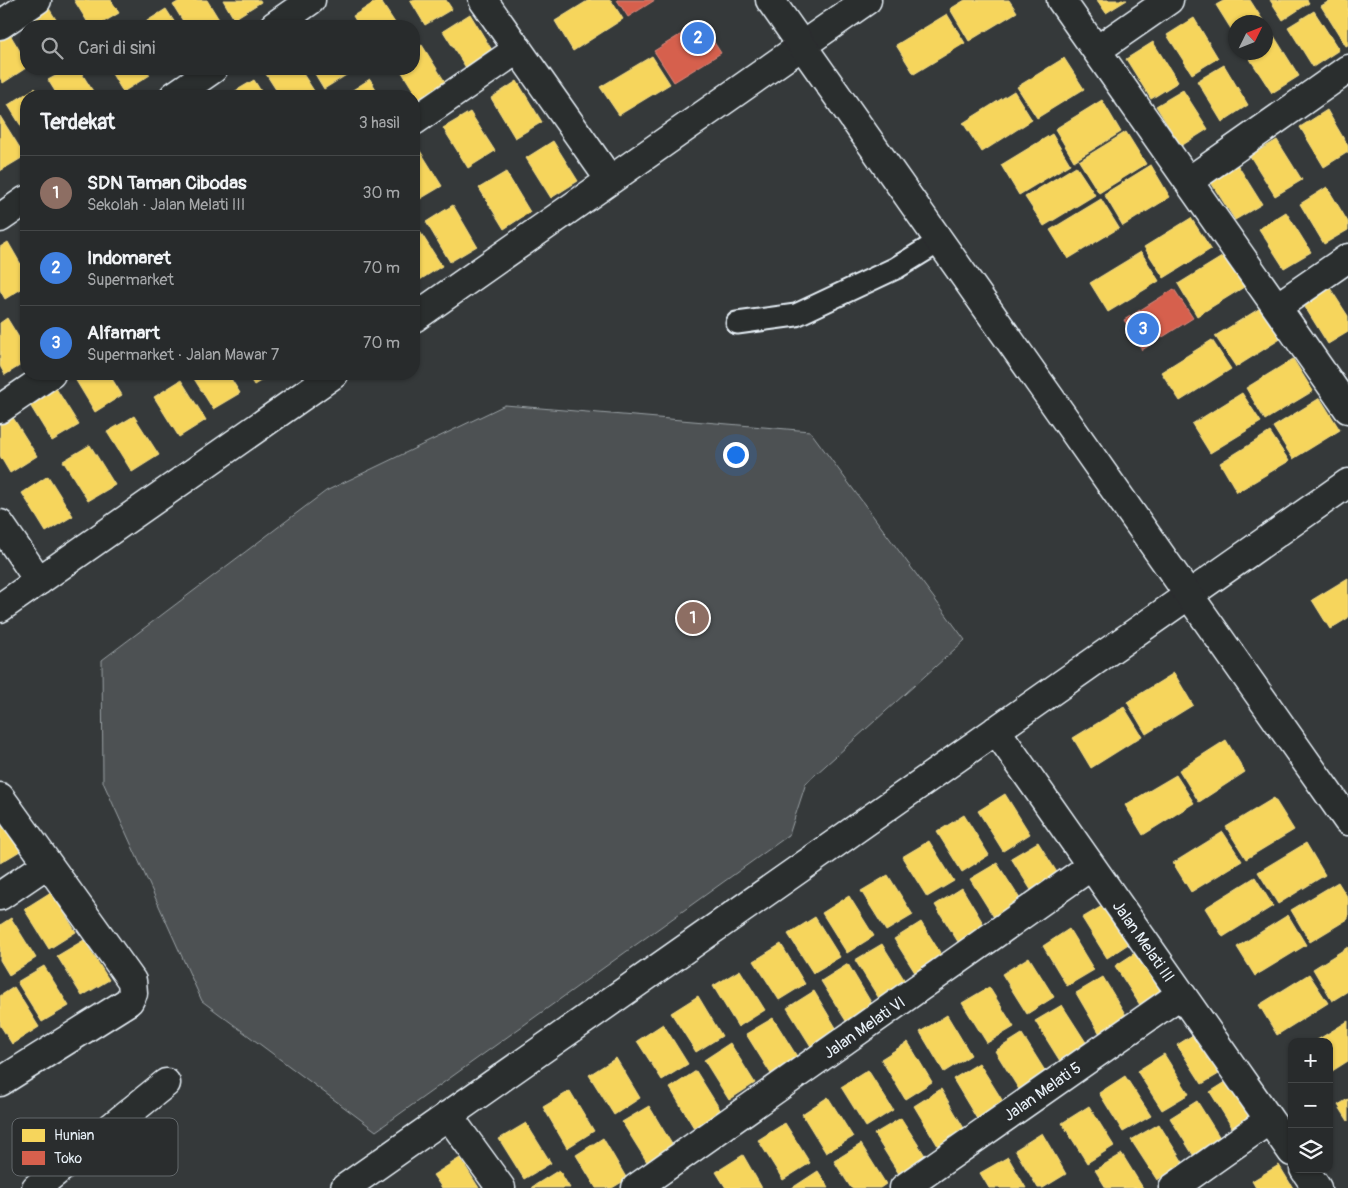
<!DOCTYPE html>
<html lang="id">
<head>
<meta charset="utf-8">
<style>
  :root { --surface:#282b2c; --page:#343738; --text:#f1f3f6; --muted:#a5a7a9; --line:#444748; --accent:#8bbbb9 }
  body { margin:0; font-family:Pangolin,sans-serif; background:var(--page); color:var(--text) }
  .controls { position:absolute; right:15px; bottom:15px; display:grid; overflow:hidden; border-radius:10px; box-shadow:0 1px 4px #0004 }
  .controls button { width:45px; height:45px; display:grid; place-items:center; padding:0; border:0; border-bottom:1px solid var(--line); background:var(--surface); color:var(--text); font:25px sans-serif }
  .compass { position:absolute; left:1228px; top:15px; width:45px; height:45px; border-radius:50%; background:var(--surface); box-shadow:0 1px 4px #0004; rotate:47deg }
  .you { position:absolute; left:735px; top:454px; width:18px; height:18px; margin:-12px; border:4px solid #fff; border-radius:50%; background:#1a73e8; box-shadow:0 0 0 8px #1a73e833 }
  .badge { display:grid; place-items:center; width:32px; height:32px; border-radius:50%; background:var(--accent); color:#fff; font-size:16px; font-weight:700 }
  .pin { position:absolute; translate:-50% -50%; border:2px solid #fff; box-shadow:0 1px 5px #0006 }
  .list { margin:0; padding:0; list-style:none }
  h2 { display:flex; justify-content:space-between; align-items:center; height:65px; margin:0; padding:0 20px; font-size:21px }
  h2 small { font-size:16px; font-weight:400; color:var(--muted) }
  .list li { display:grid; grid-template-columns:32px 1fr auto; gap:15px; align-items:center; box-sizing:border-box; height:75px; padding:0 20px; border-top:1px solid var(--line) }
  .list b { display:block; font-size:19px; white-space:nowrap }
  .list p { margin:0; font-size:16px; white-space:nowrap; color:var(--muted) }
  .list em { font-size:16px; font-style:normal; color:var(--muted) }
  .icon { flex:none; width:28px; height:28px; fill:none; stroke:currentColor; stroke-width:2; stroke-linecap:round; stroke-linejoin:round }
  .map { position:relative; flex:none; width:1348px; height:1188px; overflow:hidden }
  .search { position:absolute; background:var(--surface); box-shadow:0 1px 4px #0004; left:20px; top:20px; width:400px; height:55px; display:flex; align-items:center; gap:12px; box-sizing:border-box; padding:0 18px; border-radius:20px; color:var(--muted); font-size:19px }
  .panel { position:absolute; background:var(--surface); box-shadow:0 1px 4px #0004; left:20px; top:90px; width:400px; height:290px; border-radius:20px }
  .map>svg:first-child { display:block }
</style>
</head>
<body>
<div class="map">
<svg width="1348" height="1188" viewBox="0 0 1348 1188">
  <rect width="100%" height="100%" fill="#35393a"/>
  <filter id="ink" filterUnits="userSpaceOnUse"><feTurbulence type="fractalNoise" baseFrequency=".02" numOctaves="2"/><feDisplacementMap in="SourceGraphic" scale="10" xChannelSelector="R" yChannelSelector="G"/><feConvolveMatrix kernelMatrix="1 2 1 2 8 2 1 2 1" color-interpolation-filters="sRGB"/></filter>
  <g filter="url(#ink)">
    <path fill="#4d5152" stroke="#9aa1a5" d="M505 405 810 431 965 640 806 783 789 835 376 1131 202 1001 103 782 102 660 326 491Z"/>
    <path fill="#f6d55c" stroke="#f2dd8b" d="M74 0H111L119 13 97 26H90Z
      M181 0H207L223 26H186L173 5Z
      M223 0H260L261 2 234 19Z
      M378 0H380L397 26H359L353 16Z
      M410 0H446L452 9 425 25Z
      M589 0H611L623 19 573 51 555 21Z
      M965 0H1009L1017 12 969 41 950 9Z
      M1097 0H1127L1106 13Z
      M1225 0H1250L1264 22H1236V37L1216 5Z
      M1270 0H1307L1309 3 1283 20Z
      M1331 0H1348V45L1346 46 1321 6Z
      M45 2 60 26H26V32L18 18Z
      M166 9 177 26H139Z
      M1314 11 1339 50 1313 67 1288 27Z
      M470 14 495 55 468 71 443 31Z
      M947 14 965 43 914 74 896 45Z
      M1194 18 1218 58 1192 74 1167 35Z
      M5 26 26 61V68L3 83 0 78V29Z
      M1274 36 1299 76 1272 93 1246 53 1266 52V41Z
      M1153 42 1178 82 1151 99 1126 59Z
      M422 45 447 85 420 101 400 69H414V50Z
      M652 56 670 84 619 115 600 87Z
      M1064 58 1084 89 1037 118 1017 87Z
      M1224 65 1248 105 1222 122 1197 81Z
      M68 69H79L96 96H58L48 80Z
      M109 69H146L150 75 123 92Z
      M268 69H300L316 94 313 96H280L264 71Z
      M312 69H349L351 72 324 89Z
      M370 79 380 96H343Z
      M254 80 264 96H227Z
      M517 81 542 122 515 138 491 98Z
      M35 88 40 96H26V134L8 105Z
      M1183 90 1208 129 1181 146 1156 106Z
      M1014 91 1032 120 982 152 963 123Z
      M1102 100 1121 132 1074 161 1055 129Z
      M1327 110 1348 146V152L1324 167 1300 127Z
      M470 112 495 151 468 168 443 128Z
      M0 116 25 156 0 171Z
      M1126 132 1146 164 1099 193 1079 161Z
      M1052 134 1070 164 1019 195 1001 165Z
      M1277 140 1302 180 1275 196 1250 156Z
      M553 141 578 181 551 198 526 158Z
      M417 146 442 186 415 202 414 200V148Z
      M1237 164 1262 204 1235 220 1210 181Z
      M1151 165 1170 197 1123 226 1104 194Z
      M1076 166 1095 195 1044 226 1025 197Z
      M506 172 530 212 504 229 479 188Z
      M1327 187 1348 222V230L1324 244 1300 204Z
      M1101 199 1119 228 1068 259 1050 230Z
      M453 205 477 246 450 262 426 222Z
      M1286 212 1311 252 1284 268 1259 229Z
      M1191 218 1211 249 1164 278 1144 247Z
      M417 227 442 266 415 283 414 281V229Z
      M8 242 26 273V286L5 299 0 290V247Z
      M1141 252 1159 281 1108 312 1090 283Z
      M1225 255 1244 287 1197 316 1178 284Z
      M1330 288 1348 316V332L1328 344 1303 304Z
      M1262 307 1282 338 1236 367 1215 336Z
      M7 318 26 349V362L5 375 0 366V323Z
      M1212 340 1231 369 1180 401 1161 372Z
      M1293 359 1313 391 1265 420 1246 388Z
      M72 374H109L122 395 95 412Z
      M191 374H228L240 393 213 409Z
      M247 374H272L254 385Z
      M181 380 206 420 179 437 154 397Z
      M54 385 79 425 52 441 28 402Z
      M1242 393 1261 422 1210 453 1192 424Z
      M1320 398 1340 430 1293 459 1273 427Z
      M12 416 37 456 10 473 0 456V424Z
      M134 416 159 455 132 472 107 432Z
      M1270 432 1289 461 1237 492 1220 463Z
      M90 445 115 485 88 501 63 461Z
      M48 476 73 516 46 532 22 493Z
      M1348 578V618L1330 629 1312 600Z
      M1174 673 1193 705 1146 734 1127 702Z
      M1124 707 1142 736 1091 768 1073 738Z
      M1226 740 1245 772 1199 802 1179 770Z
      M1176 775 1194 803 1143 835 1125 805Z
      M1005 794 1030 834 1003 851 978 811Z
      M1274 798 1294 830 1246 859 1226 827Z
      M964 815 989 855 962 872 937 832Z
      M0 817 20 851 0 863Z
      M1223 832 1242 861 1191 892 1173 863Z
      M929 841 954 881 927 897 902 857Z
      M1038 842 1063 882 1036 898 1011 858Z
      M1306 843 1325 875 1278 904 1258 872Z
      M997 863 1022 902 995 919 970 879Z
      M888 875 913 915 886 931 861 891Z
      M1255 877 1273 906 1223 937 1205 908Z
      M1338 882 1348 898V919L1310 942 1291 910Z
      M962 888 986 928 960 945 935 905Z
      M51 892 76 932 49 949 24 909Z
      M849 896 874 936 847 953 822 913Z
      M1109 902 1133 941 1107 958 1082 918Z
      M1288 915 1306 945 1255 976 1237 947Z
      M815 917 840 957 813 973 788 934Z
      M11 918 36 958 9 975 0 960V925Z
      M921 922 946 962 919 979 894 939Z
      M1069 929 1094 970 1067 986 1043 946Z
      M84 940 109 980 82 996 57 956Z
      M781 944 805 984 779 1000 754 961Z
      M882 944 907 984 880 1000 855 960Z
      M1348 947V991L1332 1001 1313 969Z
      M1141 949 1166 989 1140 1005 1115 966Z
      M1029 957 1054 997 1027 1014 1002 974Z
      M848 964 872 1004 846 1021 821 981Z
      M44 966 69 1006 42 1022 17 982Z
      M740 970 765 1010 738 1027 713 986Z
      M1309 974 1328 1003 1277 1035 1259 1005Z
      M1103 977 1127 1017 1100 1034 1076 993Z
      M14 987 39 1027 12 1044 0 1025V996Z
      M989 987 1014 1027 987 1043 962 1003Z
      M814 991 838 1031 812 1048 787 1008Z
      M698 996 722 1036 696 1052 671 1013Z
      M1062 1005 1087 1044 1060 1061 1035 1021Z
      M947 1015 971 1055 944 1072 920 1032Z
      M773 1018 798 1058 771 1074 746 1034Z
      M1348 1021V1061L1329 1073V1042H1314Z
      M663 1024 688 1064 662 1080 637 1041Z
      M1204 1028 1229 1068 1202 1084 1177 1045Z
      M1022 1034 1047 1074 1020 1091 995 1051Z
      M908 1042 932 1082 905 1099 881 1059Z
      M730 1043 755 1083 729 1100 704 1060Z
      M1164 1054 1189 1094 1162 1110 1137 1071Z
      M616 1058 640 1098 614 1115 589 1075Z
      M979 1063 1004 1103 977 1119 953 1079Z
      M868 1070 893 1110 866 1127 841 1087Z
      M696 1071 721 1111 694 1128 670 1088Z
      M1237 1075 1262 1115 1235 1132 1210 1092Z
      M1125 1076 1151 1116 1123 1132 1099 1093Z
      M941 1089 965 1130 938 1146 914 1106Z
      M570 1091 594 1131 567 1148 543 1107Z
      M828 1097 853 1137 826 1153 802 1114Z
      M1348 1099V1121L1338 1105Z
      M1197 1101 1222 1141 1195 1158 1170 1118Z
      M649 1106 673 1146 647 1162 622 1122Z
      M1089 1106 1114 1146 1087 1163 1062 1123Z
      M901 1118 926 1157 899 1174 874 1134Z
      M526 1123 551 1163 524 1179 499 1139Z
      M785 1123 810 1163 783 1180 758 1140Z
      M1159 1124 1184 1164 1157 1180 1131 1140Z
      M1042 1133 1066 1174 1043 1188H1038L1015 1150Z
      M603 1138 627 1179 612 1188H596L576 1155Z
      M861 1144 886 1184 880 1188H851L834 1161Z
      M1122 1154 1143 1188H1106L1095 1170Z
      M743 1155 762 1188H726L716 1172Z
      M1008 1157 1026 1188H989L980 1173Z
      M460 1158 479 1188H442L433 1175Z
      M1279 1165 1293 1188H1256L1252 1181Z
      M559 1170 570 1188H533L532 1187Z
      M818 1171 829 1188H792Z"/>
    <path fill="#d6604d" stroke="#db8c80" d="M617 0H655L628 17Z
      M701 22 721 53 674 82 654 51Z
      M1174 289 1193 318 1142 350 1124 320Z"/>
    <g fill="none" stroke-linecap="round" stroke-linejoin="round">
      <defs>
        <path id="lane" d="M737 323 796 315 896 268 940 241"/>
        <path id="street" d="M483 0 610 180
          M1061 0 1348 409
          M0 25 37 0
          M274 26 311 0
          M1097 50 1169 0
          M174 96 213 69
          M414 121 518 49
          M1189 181 1348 69
          M0 218 26 200
          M1277 307 1348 258
          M414 318 867 0
          M0 409 51 374
          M0 524 39 581
          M0 608 334 374
          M996 730 1292 1152
          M0 797 132 981 133 993 129 1001 0 1082
          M0 896 47 864
          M448 1115 501 1188
          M1304 1169 1317 1188
          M36 1188 166 1083
          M345 1188 1348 483
          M636 1188 1091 866
          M904 1188 1181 994
          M1173 1188 1269 1120"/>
        <path id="secondary" d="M770 0 1348 821"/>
      </defs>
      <use href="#lane" stroke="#e8f1f8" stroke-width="25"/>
      <use href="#street" stroke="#e8f1f8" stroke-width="31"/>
      <use href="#secondary" stroke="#e8f1f8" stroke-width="31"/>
      <use href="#lane" stroke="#2a2d2e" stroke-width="21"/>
      <use href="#street" stroke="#2a2d2e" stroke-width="28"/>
      <use href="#secondary" stroke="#2a2d2e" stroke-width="28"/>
    </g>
  </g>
  <g text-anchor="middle" stroke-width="5" stroke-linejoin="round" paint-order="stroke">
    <g font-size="16" fill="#e8f1f8" stroke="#2a2d2e">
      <text transform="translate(1144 941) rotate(55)" y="6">Jalan Melati III</text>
      <text transform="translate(864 1027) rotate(-35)" y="6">Jalan Melati VI</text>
      <text transform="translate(1042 1091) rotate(-35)" y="6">Jalan Melati 5</text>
    </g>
  </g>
  <rect x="12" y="1118" width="166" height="58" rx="8" fill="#2a2d2e" stroke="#63686b" stroke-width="1"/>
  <rect x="22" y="1129" width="23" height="13" fill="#f6d55c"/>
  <rect x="22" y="1151" width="23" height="14" fill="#d6604d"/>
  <g font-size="14" fill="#e8f1f8">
    <text x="54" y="1140">Hunian</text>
    <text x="54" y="1163">Toko</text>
  </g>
</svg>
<div class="controls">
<button>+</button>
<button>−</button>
<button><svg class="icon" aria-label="layers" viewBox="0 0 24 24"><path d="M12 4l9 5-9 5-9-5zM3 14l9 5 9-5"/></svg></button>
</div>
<svg class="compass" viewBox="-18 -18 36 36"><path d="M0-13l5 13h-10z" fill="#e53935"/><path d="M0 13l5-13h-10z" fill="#a5a7a9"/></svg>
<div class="you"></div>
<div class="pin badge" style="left:693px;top:618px;background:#8d6e63">1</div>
<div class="pin badge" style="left:698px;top:38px;background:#3f7fe0">2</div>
<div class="pin badge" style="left:1143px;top:329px;background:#3f7fe0">3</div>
<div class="search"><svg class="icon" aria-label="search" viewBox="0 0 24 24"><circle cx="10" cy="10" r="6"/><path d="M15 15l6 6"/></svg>Cari di sini</div>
<section class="panel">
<h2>Terdekat<small>3 hasil</small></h2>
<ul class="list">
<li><span class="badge" style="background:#8d6e63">1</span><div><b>SDN Taman Cibodas</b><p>Sekolah · Jalan Melati III</p></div><em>30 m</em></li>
<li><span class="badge" style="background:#3f7fe0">2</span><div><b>Indomaret</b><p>Supermarket</p></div><em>70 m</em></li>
<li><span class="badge" style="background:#3f7fe0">3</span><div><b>Alfamart</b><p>Supermarket · Jalan Mawar 7</p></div><em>70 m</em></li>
</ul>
</section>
</div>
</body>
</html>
